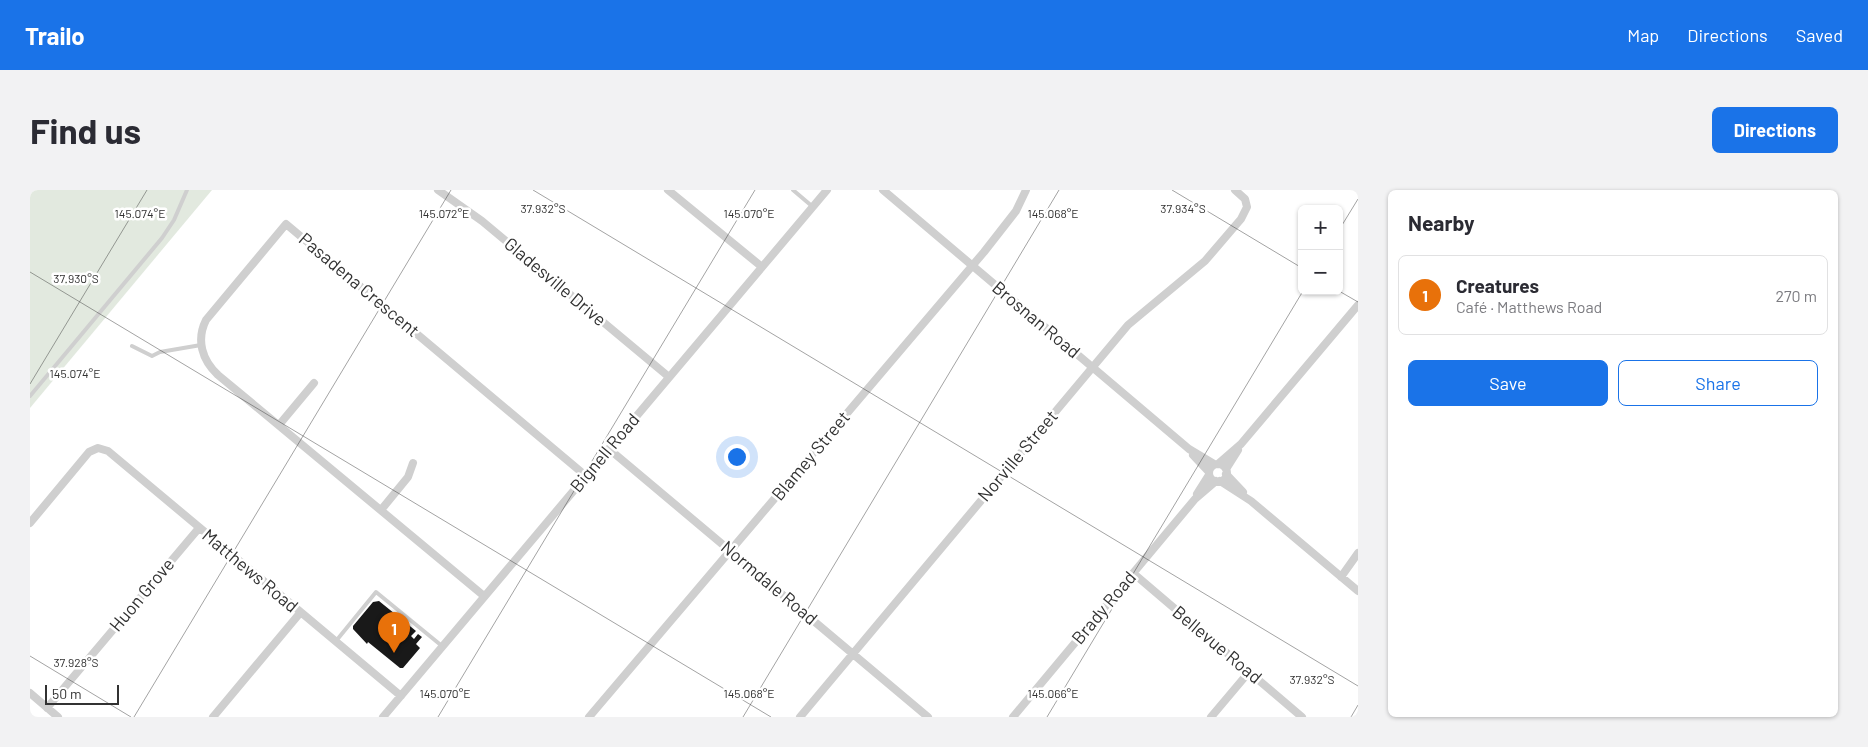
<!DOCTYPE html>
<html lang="en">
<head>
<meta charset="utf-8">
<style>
  :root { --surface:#fff; --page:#f2f2f3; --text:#2b2b33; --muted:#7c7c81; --line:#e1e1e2; --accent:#1a73e8 }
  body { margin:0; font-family:Barlow,sans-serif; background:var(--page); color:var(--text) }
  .controls { position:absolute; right:15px; top:15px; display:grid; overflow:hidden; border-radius:8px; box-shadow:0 1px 4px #0004 }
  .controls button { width:45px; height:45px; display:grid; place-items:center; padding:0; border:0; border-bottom:1px solid var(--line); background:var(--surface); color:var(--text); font:25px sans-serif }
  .scale { position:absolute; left:15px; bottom:12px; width:74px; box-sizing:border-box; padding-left:5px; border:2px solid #323232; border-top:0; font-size:14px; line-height:18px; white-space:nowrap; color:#323232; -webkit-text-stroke:4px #fff; paint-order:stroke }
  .you { position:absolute; left:706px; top:266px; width:18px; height:18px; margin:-12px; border:4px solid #fff; border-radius:50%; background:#1a73e8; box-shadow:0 0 0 8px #1a73e833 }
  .badge { display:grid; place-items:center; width:32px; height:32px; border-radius:50%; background:var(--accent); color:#fff; font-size:16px; font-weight:700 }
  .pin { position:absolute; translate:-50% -41px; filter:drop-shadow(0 1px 2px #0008) }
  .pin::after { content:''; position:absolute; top:26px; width:18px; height:15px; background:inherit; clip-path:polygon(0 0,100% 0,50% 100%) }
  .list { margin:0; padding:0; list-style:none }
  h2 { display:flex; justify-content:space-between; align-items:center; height:65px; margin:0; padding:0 20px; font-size:21px }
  h2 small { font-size:16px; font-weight:400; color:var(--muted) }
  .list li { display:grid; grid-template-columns:32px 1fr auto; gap:15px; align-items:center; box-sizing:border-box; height:80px; margin:0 10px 10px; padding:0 10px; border:1px solid var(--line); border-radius:8px }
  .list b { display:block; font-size:19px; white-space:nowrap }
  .list p { margin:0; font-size:16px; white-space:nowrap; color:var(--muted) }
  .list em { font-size:16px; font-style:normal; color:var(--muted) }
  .actions { display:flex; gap:10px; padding:15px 20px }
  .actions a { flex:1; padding:11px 0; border:1px solid var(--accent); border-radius:8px; text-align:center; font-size:18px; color:var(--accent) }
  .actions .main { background:var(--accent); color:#fff }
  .map { position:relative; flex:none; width:1328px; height:527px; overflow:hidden; border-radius:8px }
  header { display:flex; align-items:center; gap:30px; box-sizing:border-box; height:70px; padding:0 25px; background:var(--accent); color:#fff }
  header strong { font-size:24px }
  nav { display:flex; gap:28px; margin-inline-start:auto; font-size:18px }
  .intro { display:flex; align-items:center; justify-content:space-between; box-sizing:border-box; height:120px; padding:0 30px }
  h1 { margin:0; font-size:35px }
  .button { padding:12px 22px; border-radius:8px; background:var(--accent); color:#fff; font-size:18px; font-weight:700 }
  main { display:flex; gap:30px; padding:0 30px }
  aside { flex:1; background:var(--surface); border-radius:8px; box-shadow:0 1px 4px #0004 }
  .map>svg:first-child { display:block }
</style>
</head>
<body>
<header>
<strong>Trailo</strong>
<nav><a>Map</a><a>Directions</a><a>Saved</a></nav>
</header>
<div class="intro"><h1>Find us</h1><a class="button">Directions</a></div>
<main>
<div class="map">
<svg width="1328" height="527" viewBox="0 0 1328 527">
  <rect width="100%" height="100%" fill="#fff"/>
  <path fill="#e2e9df" d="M0 0H182L0 218Z"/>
  <path fill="#191919" d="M349 411 386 441 381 446 384 449 388 444 392 447 386 454 390 458 373 478H370L338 452 337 454 323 439V436L343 412Z"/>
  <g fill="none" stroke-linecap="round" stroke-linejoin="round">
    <path stroke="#cfcfcf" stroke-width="4" d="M763 0 783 17
      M102 156 122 166 130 162 171 155
      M0 206 132 48 144 30 157 0
      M306 451 346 402 412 456"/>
    <path stroke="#cfcfcf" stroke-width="8" d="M408 0 452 31 639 187
      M638 0 732 77
      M853 0 1159 259 1184 274
      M249 235 284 193
      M579 259 898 527
      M1163 265 1179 282
      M1188 274 1211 254 1328 115
      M1179 283a9 9 0 1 1 18 0a9 9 0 1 1-18 0Z
      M1196 279 1208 260
      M1196 284 1213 302
      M1190 291 1221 311 1328 401
      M1167 304 1179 285
      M351 320 378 287 383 273
      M0 333 59 262 68 258 78 261 371 506
      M1103 383 1272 527
      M1311 387 1328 363
      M454 406 188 185C172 170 166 150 176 130L256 34 556 286
      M0 503 28 527
      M17 518 169 338
      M183 527 270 423
      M353 527 797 0
      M559 527 954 62 986 21 996 0
      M770 527 1098 135 1175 71 1211 29 1217 17 1215 9 1205 0
      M983 527 1165 309 1186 291
      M1181 527 1219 482"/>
  </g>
  <path fill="none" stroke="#323232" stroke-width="1" stroke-opacity="0.45" d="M503 0 1328 496M1142 0 1272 78M1309 40 1328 9M0 82 741 527M1309 101 1328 112M0 194 117 0M0 466 101 527M104 527 421 0M408 527 725 0M713 527 1029 0M1017 527 1273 101M1321 527 1328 515"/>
  <g text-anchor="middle" stroke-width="5" stroke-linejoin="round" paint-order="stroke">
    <g font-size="18" fill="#323232" stroke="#fff">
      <text transform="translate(525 92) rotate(40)" y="6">Gladesville Drive</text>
      <text transform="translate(329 95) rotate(40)" y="6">Pasadena Crescent</text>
      <text transform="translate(1006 130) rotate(40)" y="6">Brosnan Road</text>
      <text transform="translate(575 263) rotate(-50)" y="6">Bignell Road</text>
      <text transform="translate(781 266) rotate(-50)" y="6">Blamey Street</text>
      <text transform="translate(988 266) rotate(-50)" y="6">Norville Street</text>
      <text transform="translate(220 381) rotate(40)" y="6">Matthews Road</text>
      <text transform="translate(739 393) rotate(40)" y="6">Normdale Road</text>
      <text transform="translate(112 405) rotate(-50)" y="6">Huon Grove</text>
      <text transform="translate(1074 418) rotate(-50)" y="6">Brady Road</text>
      <text transform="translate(1187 455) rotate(40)" y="6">Bellevue Road</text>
    </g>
  </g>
  <g font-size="12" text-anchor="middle" fill="#323232" stroke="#fff" stroke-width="5" stroke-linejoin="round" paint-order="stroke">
    <text x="1153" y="23">37.934°S</text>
    <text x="513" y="23">37.932°S</text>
    <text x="110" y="28">145.074°E</text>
    <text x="414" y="28">145.072°E</text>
    <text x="719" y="28">145.070°E</text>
    <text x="1023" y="28">145.068°E</text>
    <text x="46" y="93">37.930°S</text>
    <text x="45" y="188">145.074°E</text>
    <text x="46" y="477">37.928°S</text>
    <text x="1282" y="494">37.932°S</text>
    <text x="415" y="508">145.070°E</text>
    <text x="719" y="508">145.068°E</text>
    <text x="1023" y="508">145.066°E</text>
  </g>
</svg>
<div class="controls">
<button>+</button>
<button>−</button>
</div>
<div class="scale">50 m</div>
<div class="you"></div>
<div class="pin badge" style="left:364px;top:463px;background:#e8710a">1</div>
</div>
<aside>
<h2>Nearby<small></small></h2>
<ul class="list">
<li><span class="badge" style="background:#e8710a">1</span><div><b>Creatures</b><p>Café · Matthews Road</p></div><em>270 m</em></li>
</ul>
<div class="actions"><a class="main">Save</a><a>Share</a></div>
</aside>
</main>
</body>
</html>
